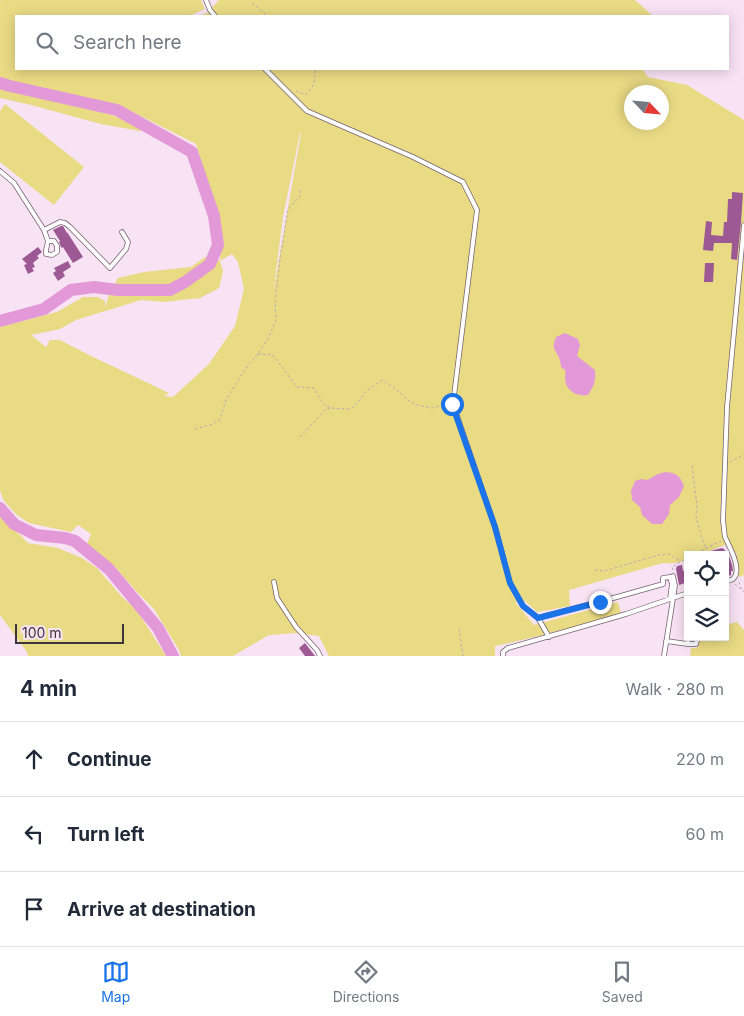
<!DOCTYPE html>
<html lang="en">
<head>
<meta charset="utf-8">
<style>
  :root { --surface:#fff; --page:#f2f2f3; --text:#1f2937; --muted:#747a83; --line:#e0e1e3; --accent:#1a73e8 }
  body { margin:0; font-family:Inter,sans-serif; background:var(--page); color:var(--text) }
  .controls { position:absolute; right:15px; bottom:15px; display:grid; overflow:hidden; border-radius:0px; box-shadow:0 2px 12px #0003 }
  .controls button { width:45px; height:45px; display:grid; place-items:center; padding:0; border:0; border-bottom:1px solid var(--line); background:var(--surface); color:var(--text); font:25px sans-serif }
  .compass { position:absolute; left:624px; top:85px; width:45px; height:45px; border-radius:50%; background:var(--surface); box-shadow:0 2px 12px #0003; rotate:116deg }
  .scale { position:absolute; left:15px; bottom:12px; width:109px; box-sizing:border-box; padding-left:5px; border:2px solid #3d353b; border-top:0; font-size:14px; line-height:18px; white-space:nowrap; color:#3d353b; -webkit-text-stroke:4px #f8e3f4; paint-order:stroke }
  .stop { position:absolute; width:15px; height:15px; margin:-11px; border:4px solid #1a73e8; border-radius:50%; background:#fff }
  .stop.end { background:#1a73e8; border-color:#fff; box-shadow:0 1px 5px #0008 }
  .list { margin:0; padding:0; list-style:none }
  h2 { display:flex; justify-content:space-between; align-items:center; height:65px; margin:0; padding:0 20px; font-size:21px }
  h2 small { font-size:16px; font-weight:400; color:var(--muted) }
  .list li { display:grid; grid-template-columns:32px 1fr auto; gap:15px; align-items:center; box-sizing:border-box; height:75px; padding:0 20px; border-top:1px solid var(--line) }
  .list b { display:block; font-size:19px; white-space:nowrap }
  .list em { font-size:16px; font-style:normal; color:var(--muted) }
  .icon { flex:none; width:28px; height:28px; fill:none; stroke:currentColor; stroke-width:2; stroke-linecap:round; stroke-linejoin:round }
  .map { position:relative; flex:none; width:744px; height:656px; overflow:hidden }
  .search { position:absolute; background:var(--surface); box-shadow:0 2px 12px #0003; left:15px; right:15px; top:15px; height:55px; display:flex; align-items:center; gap:12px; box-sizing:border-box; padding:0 18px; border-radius:0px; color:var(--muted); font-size:19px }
  .sheet { height:290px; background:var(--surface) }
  nav { display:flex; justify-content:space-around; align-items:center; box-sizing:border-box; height:70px; border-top:1px solid var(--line); background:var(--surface); font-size:14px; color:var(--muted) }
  nav a { display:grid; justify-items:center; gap:2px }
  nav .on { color:var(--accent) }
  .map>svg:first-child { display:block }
</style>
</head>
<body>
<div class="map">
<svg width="744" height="656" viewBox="0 0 744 656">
  <rect width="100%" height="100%" fill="#f8e3f4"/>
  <path fill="#e9da84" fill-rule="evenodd" d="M1 0H201L205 9 189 16H16V69H642L648 77 687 85 744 120V575L739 577 735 555 740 553 734 554 725 545 698 555H688V559C680 563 672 564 663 563L569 590 570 606 537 612 525 601 515 602 534 625 618 602 621 613C579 626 538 637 495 646V656H329L319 636 296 633 269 635 233 656H181L179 650 154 609 136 591 115 567 87 544 91 534 78 525 71 532 29 523 17 515 4 501 0 491V327L57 312 83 297H98L105 301V308L108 298 118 278 144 272 191 267 205 257 220 261 221 238 217 215 196 144 119 105 15 83 0 78V2ZM632 92H662V122H632ZM300 133H301L273 294 283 217ZM232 254 238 262 244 289 235 326 209 364 173 397 164 396 169 393 89 355 60 340H50L46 347 31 335 60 329 76 320 141 300 164 302 200 298 219 288 223 271 220 261Z
    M219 0H635L653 16H198L207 13Z
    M0 87 112 115 144 128 140 131 101 124 31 105 0 98Z
    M5 104 84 167 54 205 0 162V111Z
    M0 515 28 543 58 548 82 558 97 568 122 597 136 609 166 656H28L27 652 0 615Z
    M737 622 744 630V656H690L691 648H697L700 637H725V625Z"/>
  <path fill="#e399d8" d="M565 333 578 339 580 345 577 356 595 370C596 381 594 386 588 395 577 397 566 391 565 379 565 376 566 373 565 370L561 367C561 366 560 359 559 358 555 347 551 351 556 337Z
    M666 472C677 473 680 476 684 486L679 497 670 505 669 514 662 524H652L642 515 640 507 632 500 631 491 635 481 641 479 647 480 658 474Z"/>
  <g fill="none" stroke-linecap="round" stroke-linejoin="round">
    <path stroke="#e399d8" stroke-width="12" d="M0 83 10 86 117 110 192 152 214 216 218 245 210 264 185 282 170 290H118L94 287 71 290 44 309 0 321
      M0 508 14 524 36 535 65 538 75 541 109 569 158 628 173 656"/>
  </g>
  <path fill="#9d5994" d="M732 192 743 193 741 223 737 260 731 259 732 243H714L713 251 703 250 706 221 712 222 711 235 723 236 724 222H727L728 199H732Z
    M61 226H63L67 233V232L83 257 73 263 63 247 62 248 61 247 59 242 60 241 53 230Z
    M38 247 42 252 37 256 39 258 33 263 35 267 32 268 34 271 28 274 24 265 27 264 22 259Z
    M68 261 71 267 63 272 65 276 58 281 53 273 56 271 54 268Z
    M705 263H714L713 282H704Z
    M722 548 725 550 726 555H704L703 553Z
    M729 556 732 565 733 571H731V575L725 577V557Z
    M682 565 683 571 688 569V582L679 585 676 569 677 566Z
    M305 643 315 656H305L299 648Z"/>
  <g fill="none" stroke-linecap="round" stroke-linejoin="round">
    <defs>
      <path id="lane" d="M206 0 210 10 215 16
        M265 69 307 111 413 157 463 182 477 210 453 404 495 527 510 583 523 606 538 618 617 597 663 584V578L670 577 672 584 670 599 688 593
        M0 171 14 183 44 230 48 241 46 250V254L52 255 57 252V246L54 241H48
        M44 230 60 222 65 223 70 227 110 268 126 249 128 242 122 232
        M274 582 277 598 296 627 317 650 320 656
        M725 582C727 581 731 580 733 579 743 570 729 546 725 537 724 532 724 526 723 521L727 407 744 225
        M538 618 549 637
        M666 641 688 644V637
        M688 644H696L698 637
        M503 656V652L508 648 626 614 670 599
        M664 656 675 586 673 576"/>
    </defs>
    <use href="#lane" stroke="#746271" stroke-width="5.5"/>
    <path stroke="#b9a8b5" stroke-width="1" stroke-dasharray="2.5 2.5" stroke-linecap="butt" d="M252 3 268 16
      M296 91 300 93 307 94C315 85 315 80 315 69
      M258 354 273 355 297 387 314 388C326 411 327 408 351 409L358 403 365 392 382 380 396 389 410 402 417 405 432 408 448 404
      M195 429 213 424 220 419 226 400 245 369 258 354 269 337 276 320 275 303 280 259 288 209 300 196V190
      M300 437 326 409 330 408
      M730 462 744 455
      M692 466 697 506 696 517 703 541 706 548
      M692 555 721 541
      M595 570 604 571 659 555 669 554 680 561
      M673 570 672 567 688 557
      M739 582 742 590
      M735 584 744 592
      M459 629 463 656"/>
    <use href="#lane" stroke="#fff" stroke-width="4"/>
  </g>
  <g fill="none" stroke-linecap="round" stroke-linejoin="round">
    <path stroke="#1a73e8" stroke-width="6" d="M452 404 495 527 510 583 523 606 538 618 600 602"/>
  </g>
</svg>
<div class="controls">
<button><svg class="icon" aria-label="locate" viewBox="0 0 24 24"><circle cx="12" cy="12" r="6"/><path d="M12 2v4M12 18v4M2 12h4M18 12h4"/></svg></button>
<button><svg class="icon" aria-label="layers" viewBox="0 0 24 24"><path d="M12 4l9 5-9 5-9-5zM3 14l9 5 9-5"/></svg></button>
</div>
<svg class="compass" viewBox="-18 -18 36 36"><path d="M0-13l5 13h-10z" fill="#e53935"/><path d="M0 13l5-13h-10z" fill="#747a83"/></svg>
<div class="scale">100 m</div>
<div class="stop" style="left:452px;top:404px"></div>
<div class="stop end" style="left:600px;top:602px"></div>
<div class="search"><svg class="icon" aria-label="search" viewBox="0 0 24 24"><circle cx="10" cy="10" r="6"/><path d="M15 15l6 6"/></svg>Search here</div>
</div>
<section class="sheet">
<h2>4 min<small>Walk · 280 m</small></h2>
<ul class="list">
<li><svg class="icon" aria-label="ahead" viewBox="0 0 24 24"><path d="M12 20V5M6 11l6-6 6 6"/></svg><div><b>Continue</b></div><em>220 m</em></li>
<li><svg class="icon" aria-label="left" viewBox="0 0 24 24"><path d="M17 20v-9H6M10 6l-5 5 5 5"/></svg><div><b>Turn left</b></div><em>60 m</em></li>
<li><svg class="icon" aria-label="arrive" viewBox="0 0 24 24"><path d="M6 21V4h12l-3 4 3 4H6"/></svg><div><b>Arrive at destination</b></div></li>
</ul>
</section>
<nav>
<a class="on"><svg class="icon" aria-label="map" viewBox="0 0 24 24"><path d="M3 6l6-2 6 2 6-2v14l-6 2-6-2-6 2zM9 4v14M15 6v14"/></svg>Map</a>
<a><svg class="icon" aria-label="directions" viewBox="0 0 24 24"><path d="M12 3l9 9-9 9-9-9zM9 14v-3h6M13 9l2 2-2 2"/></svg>Directions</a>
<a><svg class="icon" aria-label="saved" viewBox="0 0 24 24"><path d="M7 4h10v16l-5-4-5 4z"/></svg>Saved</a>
</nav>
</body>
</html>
